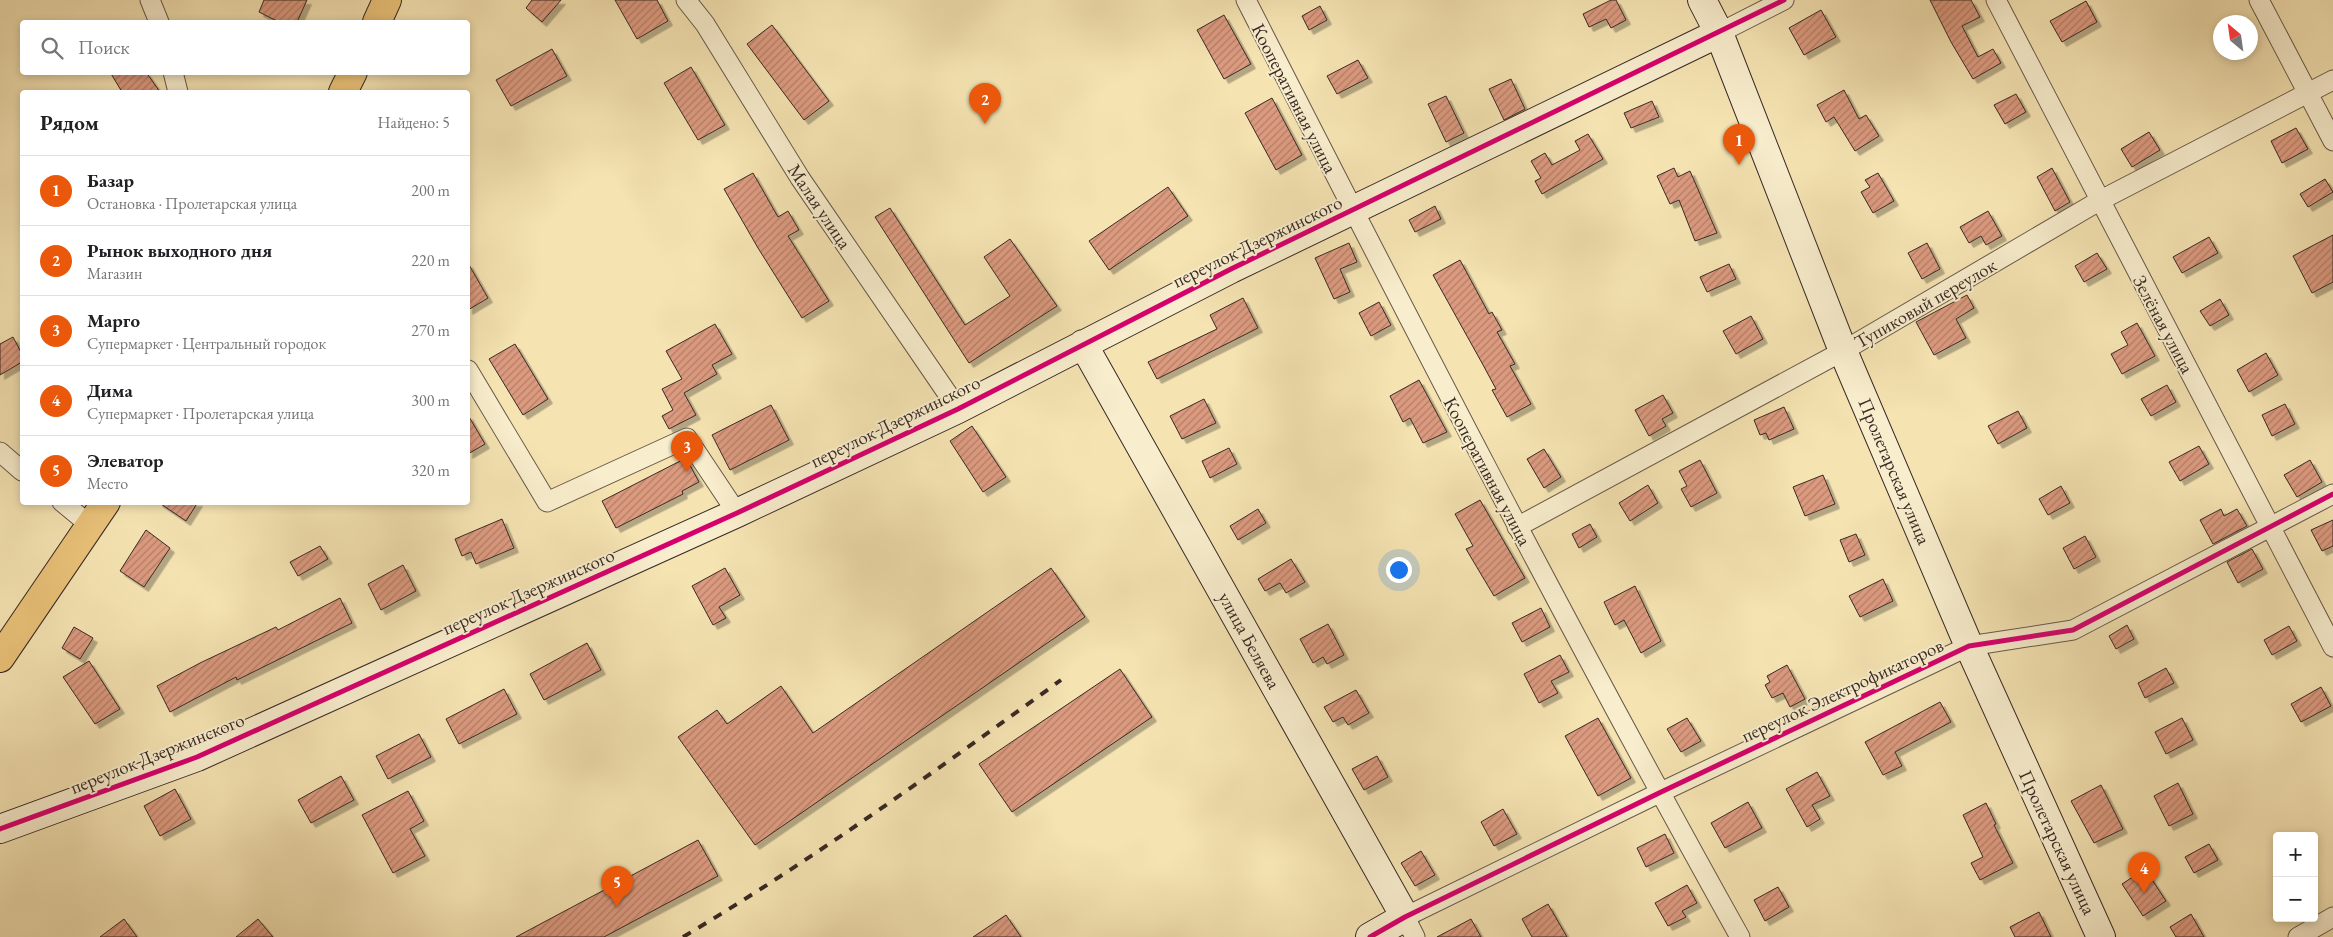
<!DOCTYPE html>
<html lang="ru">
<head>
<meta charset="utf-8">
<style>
  :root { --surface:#fff; --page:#f6f6f6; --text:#202124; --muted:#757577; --line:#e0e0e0; --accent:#ea580c }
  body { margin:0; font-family:"EB Garamond",serif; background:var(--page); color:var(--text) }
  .controls { position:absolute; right:15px; bottom:15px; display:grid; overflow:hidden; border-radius:5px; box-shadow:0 2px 8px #0003 }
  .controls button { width:45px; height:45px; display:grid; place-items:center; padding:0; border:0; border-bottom:1px solid var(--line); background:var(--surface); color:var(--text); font:25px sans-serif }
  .compass { position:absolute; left:2213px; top:15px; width:45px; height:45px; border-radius:50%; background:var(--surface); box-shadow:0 2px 8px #0003; rotate:331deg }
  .you { position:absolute; left:1398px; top:569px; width:18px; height:18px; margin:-12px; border:4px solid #fff; border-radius:50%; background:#1a73e8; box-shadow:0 0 0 8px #1a73e833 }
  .badge { display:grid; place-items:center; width:32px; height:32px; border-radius:50%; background:var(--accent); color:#fff; font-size:16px; font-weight:700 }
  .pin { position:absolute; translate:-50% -41px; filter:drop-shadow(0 1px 2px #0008) }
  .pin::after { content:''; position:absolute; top:26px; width:18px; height:15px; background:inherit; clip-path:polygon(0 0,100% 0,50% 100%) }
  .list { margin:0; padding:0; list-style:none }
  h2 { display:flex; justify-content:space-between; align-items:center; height:65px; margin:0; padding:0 20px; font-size:21px }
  h2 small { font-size:16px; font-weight:400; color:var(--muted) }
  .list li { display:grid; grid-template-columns:32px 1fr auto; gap:15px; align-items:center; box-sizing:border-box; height:70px; padding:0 20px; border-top:1px solid var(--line) }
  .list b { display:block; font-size:19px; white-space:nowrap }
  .list p { margin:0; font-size:16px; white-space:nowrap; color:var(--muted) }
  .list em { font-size:16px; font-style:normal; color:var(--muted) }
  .icon { flex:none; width:28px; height:28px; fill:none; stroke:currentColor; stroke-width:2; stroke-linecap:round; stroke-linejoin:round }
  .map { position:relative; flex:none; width:2333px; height:937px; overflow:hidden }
  .search { position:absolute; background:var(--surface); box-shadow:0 2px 8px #0003; left:20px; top:20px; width:450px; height:55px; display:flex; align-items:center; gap:12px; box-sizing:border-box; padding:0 18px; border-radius:5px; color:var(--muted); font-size:19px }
  .panel { position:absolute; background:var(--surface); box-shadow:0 2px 8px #0003; left:20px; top:90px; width:450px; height:415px; border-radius:5px }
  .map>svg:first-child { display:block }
</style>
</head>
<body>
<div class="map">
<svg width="2333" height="937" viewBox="0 0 2333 937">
  <defs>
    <pattern id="building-hatch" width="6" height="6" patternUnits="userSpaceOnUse" patternTransform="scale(1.25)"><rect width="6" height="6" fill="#dc9a7f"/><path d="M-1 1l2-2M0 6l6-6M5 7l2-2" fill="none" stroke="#b37e68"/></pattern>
    <filter id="shadow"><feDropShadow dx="4.5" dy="4.5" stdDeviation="0" flood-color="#0004"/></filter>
  </defs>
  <rect width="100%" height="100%" fill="#f5e3b2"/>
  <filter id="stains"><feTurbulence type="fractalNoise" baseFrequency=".004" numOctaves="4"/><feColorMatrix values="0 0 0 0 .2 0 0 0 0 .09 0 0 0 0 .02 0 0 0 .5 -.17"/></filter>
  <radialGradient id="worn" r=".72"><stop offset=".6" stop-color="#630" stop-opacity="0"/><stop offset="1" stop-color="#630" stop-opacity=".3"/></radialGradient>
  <path fill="url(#building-hatch)" stroke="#382924" filter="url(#shadow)" d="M264 0H307L297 22H279L259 12Z
    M532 0H561L542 22 526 8Z
    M615 0H657L668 21 637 39Z
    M1611 0H1616L1626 20 1611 28 1606 19 1589 27 1583 14Z
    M1930 0H1971L1980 17 1962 26 1978 57 1993 49 2001 63 1973 79 1951 42Z
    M2086 1 2097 22 2062 42 2050 21Z
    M1320 6 1327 20 1309 30 1302 16Z
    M1821 10 1836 37 1804 55 1789 28Z
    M1224 15 1251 64 1224 79 1197 30Z
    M772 25 829 101 804 120 747 44Z
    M552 49 567 76 511 106 496 80Z
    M1358 60 1368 78 1337 94 1327 76Z
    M691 67 725 125 698 140 664 83Z
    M110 72H146L160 92H122Z
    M1511 79 1525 109 1504 120 1489 89Z
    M1844 90 1859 119 1866 115 1879 136 1855 151 1834 117 1826 122 1817 105Z
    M2016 94 2026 112 2005 124 1994 105Z
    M1446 96 1464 133 1446 142 1428 104Z
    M1272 98 1302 155 1276 170 1245 113Z
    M1652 101 1659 117 1631 128 1624 113Z
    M2296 128 2308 149 2282 163 2271 141Z
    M2149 132 2160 150 2132 167 2121 149Z
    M1588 134 1603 159 1542 194 1535 181 1541 178 1531 161 1545 153 1552 165 1580 150 1575 141Z
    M1674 168 1678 177 1690 171 1717 233 1695 241 1679 200 1670 204 1657 176Z
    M2052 168 2070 202 2055 211 2037 177Z
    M753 173 778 217 788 211 799 230 788 236 829 301 802 318 758 248 724 189Z
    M1878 173 1894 201 1873 213 1861 192 1870 187 1865 180Z
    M2325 179 2333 192 2308 207 2300 194Z
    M1168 187 1188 216 1109 270 1089 241Z
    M1435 206 1441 219 1415 232 1409 220Z
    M890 208 965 325 1010 296 984 257 1010 239 1057 306 969 363 875 217Z
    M1988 211 2002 236 1986 245 1981 236 1969 243 1960 227Z
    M2333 235V282L2312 293 2293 256Z
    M2209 237 2218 253 2182 273 2173 257Z
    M1349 243 1357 262 1340 269 1350 292 1334 299 1315 258Z
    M1927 243 1940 269 1922 279 1908 253Z
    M2097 253 2107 269 2084 282 2075 266Z
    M1460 260 1489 314 1492 312 1502 330 1497 332 1515 364 1510 366 1531 404 1507 417 1492 390 1496 389 1482 363 1433 275Z
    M468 263 488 298 468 310Z
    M1729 264 1736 279 1707 292 1700 277Z
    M1967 295 1974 308 1956 319 1966 338 1934 355 1916 322Z
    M1243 298 1258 328 1157 379 1148 362 1217 329 1210 315Z
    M2220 299 2229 315 2210 326 2200 311Z
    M1379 302 1391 325 1371 336 1359 313Z
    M1751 316 1763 339 1736 354 1723 331Z
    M2137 323 2155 356 2122 374 2111 354 2128 345 2121 332Z
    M715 324 732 354 712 365 717 374 684 393 696 415 669 429 662 416 673 410 662 389 682 379 666 351Z
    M13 337 22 354V362L0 375V344Z
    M515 344 548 399 523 415 489 359Z
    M2266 353 2278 375 2249 392 2237 370Z
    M1419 380 1447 432 1423 443 1410 418 1403 422 1390 396Z
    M2167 385 2176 402 2151 416 2141 399Z
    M1663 395 1673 413 1662 419 1666 426 1649 436 1635 410Z
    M1204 399 1216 423 1182 439 1170 416Z
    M2285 404 2295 424 2272 436 2262 415Z
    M771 405 789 440 730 470 712 435Z
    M1784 407 1794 429 1769 440 1766 433 1760 435 1754 420Z
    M2018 411 2027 428 1998 444 1988 426Z
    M468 415 485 444 468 454Z
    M972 426 1006 477 983 492 950 441Z
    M2199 446 2209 464 2180 481 2169 462Z
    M1229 448 1237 464 1210 478 1202 461Z
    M1544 449 1561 477 1544 488 1527 459Z
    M686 458 699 482 682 491 683 494 616 528 602 501Z
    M1700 460 1717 493 1691 507 1681 489 1687 486 1679 471Z
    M2310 460 2322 482 2297 497 2284 475Z
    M1823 475 1835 504 1805 516 1793 487Z
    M1648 485 1658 503 1630 521 1619 503Z
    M2061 486 2070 503 2048 515 2039 499Z
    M1480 500 1525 578 1494 596 1466 549 1473 546 1455 514Z
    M158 502H198L186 521Z
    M1258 509 1266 523 1238 540 1230 526Z
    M2221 509 2224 516 2237 509 2247 526 2213 544 2200 520Z
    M502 519 514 548 476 564 471 552 462 556 455 539Z
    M2333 520V546L2322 551 2311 530Z
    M1590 524 1597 537 1579 548 1572 534Z
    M146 530 170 548 144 587 120 571Z
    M1856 534 1865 555 1849 562 1840 540Z
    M2085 536 2096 557 2074 569 2063 548Z
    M320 546 328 559 298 576 290 562Z
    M2252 549 2263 569 2238 583 2227 562Z
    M1291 559 1305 582 1286 593 1280 583 1265 591 1258 579Z
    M403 565 416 591 381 610 368 584Z
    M725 568 740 595 719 607 726 618 713 625 692 586Z
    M1051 568 1085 617 755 845 678 737 717 710 727 724 781 686 813 733Z
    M1883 579 1893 601 1860 617 1849 596Z
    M1635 586 1661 641 1641 653 1624 620 1615 625 1604 602Z
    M340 598 352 623 237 680 236 677 170 712 157 686 200 663 276 627 278 630Z
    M1541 608 1550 627 1522 642 1512 623Z
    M1328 624 1344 655 1327 664 1323 657 1313 663 1300 639Z
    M2127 625 2134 639 2116 649 2109 636Z
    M2289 626 2297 641 2272 655 2264 640Z
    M74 627 93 638 80 659 62 648Z
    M587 643 601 670 544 700 530 674Z
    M1560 655 1569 672 1551 681 1558 693 1539 703 1524 674Z
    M89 661 120 709 95 724 63 677Z
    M1787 665 1805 699 1790 707 1783 693 1772 698 1765 685 1770 682 1767 676Z
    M2166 668 2174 683 2145 698 2138 683Z
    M1120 669 1152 717 1012 812 979 764Z
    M2321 687 2331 706 2301 722 2291 704Z
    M504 689 517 714 459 744 446 719Z
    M1356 690 1369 713 1348 725 1343 717 1333 722 1324 707Z
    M1940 702 1951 722 1895 752 1902 766 1883 775 1865 742Z
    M1598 718 1631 778 1598 796 1565 736Z
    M1687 718 1701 741 1681 752 1667 729Z
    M2182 718 2193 740 2166 754 2155 732Z
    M419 734 431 757 388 779 376 756Z
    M1377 756 1388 777 1364 790 1352 769Z
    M1817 772 1830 796 1812 805 1820 819 1807 827 1786 789Z
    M341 776 354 800 311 823 298 800Z
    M2178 783 2193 814 2169 826 2154 796Z
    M2101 785 2123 829 2094 843 2071 801Z
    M175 789 191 819 160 836 144 806Z
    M408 791 424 821 410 829 425 856 393 873 362 815Z
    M1748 802 1762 828 1725 848 1711 823Z
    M1986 803 1996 824 1994 825 2013 863 1980 880 1971 863 1983 857 1963 815Z
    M1503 809 1517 834 1494 846 1481 822Z
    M1665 834 1674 853 1646 867 1637 848Z
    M698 840 718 876 604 937H516Z
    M2209 844 2218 860 2194 873 2185 857Z
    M1421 851 1435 875 1415 886 1401 863Z
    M2145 869 2166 901 2143 916 2122 884Z
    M1687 885 1697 903 1682 911 1686 917 1668 926 1655 903Z
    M1778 887 1789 907 1765 921 1754 900Z
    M1548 904 1567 937H1532L1522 919Z
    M2039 912 2051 937H2015L2010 927Z
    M2191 914 2204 937H2176L2170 927Z
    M1006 915 1021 937H973Z
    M124 919 137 937H100Z
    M258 919 273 937H236Z
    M1471 919 1481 937H1437Z"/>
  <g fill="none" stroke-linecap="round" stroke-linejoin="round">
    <defs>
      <path id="street" d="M150 0 159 22
        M686 0 705 24 800 178 958 409
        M1246 0C1406 314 1568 629 1740 937
        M1996 0 2333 647
        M2259 0 2333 141
        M1719 33 1784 0
        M173 72 178 92
        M468 370 547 502 687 438 737 513
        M0 452 22 471
        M62 502 91 526
        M1517 527 1843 351 2099 201 2333 80
        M1415 937 1405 917 1659 793 1969 646 2073 630 2333 494
        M2298 937 2333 917"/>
      <path id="secondary" d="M1702 0 1719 33 1843 351 1969 646 2101 937
        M1083 344 1405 917 1370 937
        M0 829 197 757 737 513 958 409 1231 269 1719 33"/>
      <path id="primary" d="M377 22 387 0
        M343 92 353 72
        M0 658 106 502"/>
    </defs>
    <use href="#street" stroke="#675848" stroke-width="21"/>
    <use href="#secondary" stroke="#382924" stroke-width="30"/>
    <use href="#primary" stroke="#382924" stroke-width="30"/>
    <use href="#street" stroke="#f8edcd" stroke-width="19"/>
    <use href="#secondary" stroke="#f8edcd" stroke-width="28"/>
    <use href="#primary" stroke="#eac279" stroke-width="28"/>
    <path stroke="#382924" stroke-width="4" stroke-dasharray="9 9" stroke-linecap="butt" d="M683 937C814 859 938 769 1061 680"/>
    <defs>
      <path id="cycleway" d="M0 829 197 757 737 513 958 409 1231 269 1784 0
        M1370 937 1405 917 1659 793 1969 646 2073 630 2333 494"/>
    </defs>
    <use href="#cycleway" stroke="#f8edcd" stroke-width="8"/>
    <use href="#cycleway" stroke="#d6006c" stroke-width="5"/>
  </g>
  <g text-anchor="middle" stroke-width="4" stroke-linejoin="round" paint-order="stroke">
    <g font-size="19" fill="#382924" stroke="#f8edcd">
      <text transform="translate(1295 98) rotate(63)" y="7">Кооперативная улица</text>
      <text transform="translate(820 206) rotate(56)" y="7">Малая улица</text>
      <text transform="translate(1257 241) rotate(-26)" y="7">переулок Дзержинского</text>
      <text transform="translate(1925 303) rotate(-30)" y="7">Тупиковый переулок</text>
      <text transform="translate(2164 324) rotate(62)" y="7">Зелёная улица</text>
      <text transform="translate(895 421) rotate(-26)" y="7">переулок Дзержинского</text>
      <text transform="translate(1488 471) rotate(62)" y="7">Кооперативная улица</text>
      <text transform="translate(1895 471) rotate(67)" y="7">Пролетарская улица</text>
      <text transform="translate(528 591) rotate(-24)" y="7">переулок Дзержинского</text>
      <text transform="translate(1250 640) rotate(61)" y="7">улица Беляева</text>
      <text transform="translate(1842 690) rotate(-25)" y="7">переулок Электрофикаторов</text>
      <text transform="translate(157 753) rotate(-22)" y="7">переулок Дзержинского</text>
      <text transform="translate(2058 842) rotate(65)" y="7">Пролетарская улица</text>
    </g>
  </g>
  <rect width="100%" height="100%" filter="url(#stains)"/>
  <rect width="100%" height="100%" fill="url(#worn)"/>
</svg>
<div class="controls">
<button>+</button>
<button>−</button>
</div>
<svg class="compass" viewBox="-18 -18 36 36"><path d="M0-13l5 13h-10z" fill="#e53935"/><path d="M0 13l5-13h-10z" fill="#757577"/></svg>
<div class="you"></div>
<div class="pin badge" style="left:1739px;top:165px">1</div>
<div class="pin badge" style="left:985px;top:124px">2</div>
<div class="pin badge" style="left:687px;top:472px">3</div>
<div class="pin badge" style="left:2144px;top:893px">4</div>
<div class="pin badge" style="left:617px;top:907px">5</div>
<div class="search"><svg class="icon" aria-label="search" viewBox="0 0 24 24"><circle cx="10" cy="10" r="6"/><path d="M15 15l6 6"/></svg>Поиск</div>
<section class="panel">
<h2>Рядом<small>Найдено: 5</small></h2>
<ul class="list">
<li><span class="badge">1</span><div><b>Базар</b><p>Остановка · Пролетарская улица</p></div><em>200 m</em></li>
<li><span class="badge">2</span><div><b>Рынок выходного дня</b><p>Магазин</p></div><em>220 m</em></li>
<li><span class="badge">3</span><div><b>Марго</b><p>Супермаркет · Центральный городок</p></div><em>270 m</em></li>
<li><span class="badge">4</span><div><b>Дима</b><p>Супермаркет · Пролетарская улица</p></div><em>300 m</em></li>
<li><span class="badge">5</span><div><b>Элеватор</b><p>Место</p></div><em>320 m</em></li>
</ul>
</section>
</div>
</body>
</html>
